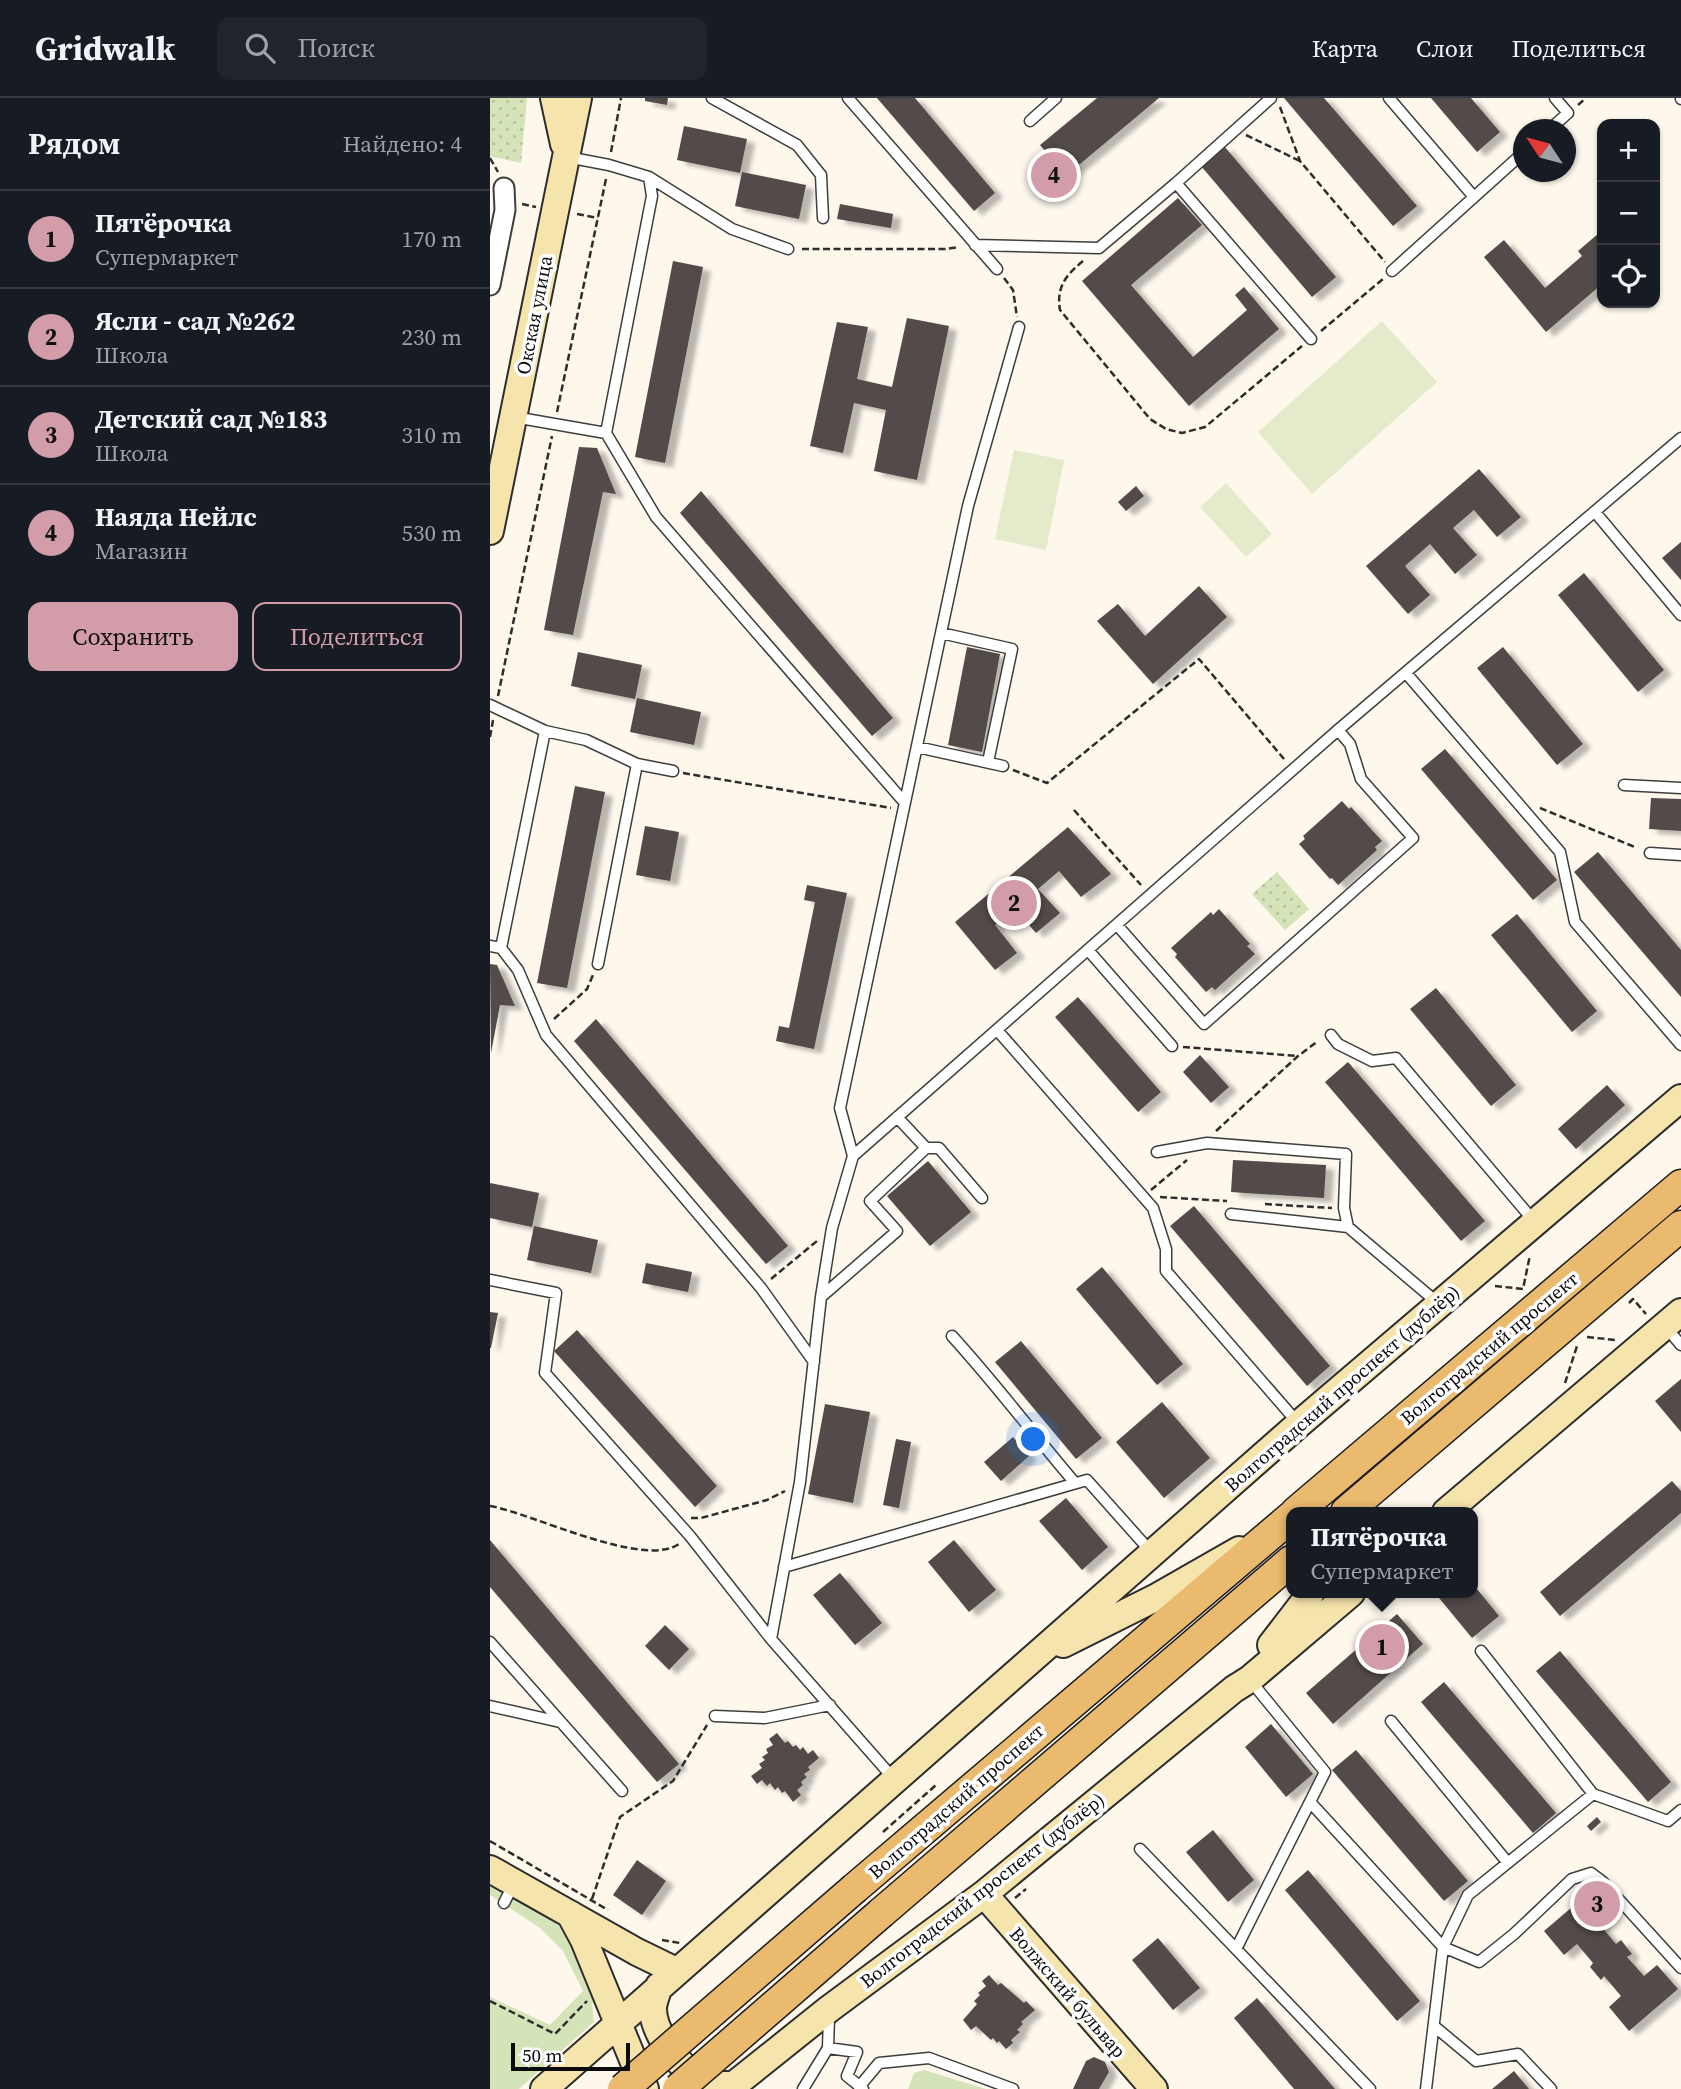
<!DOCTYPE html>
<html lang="ru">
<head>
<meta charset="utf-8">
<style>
  :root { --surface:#171b24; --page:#20242c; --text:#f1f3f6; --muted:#9ea1a6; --line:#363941; --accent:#d29da9 }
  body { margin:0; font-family:"Source Serif 4",serif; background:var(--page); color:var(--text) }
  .controls { position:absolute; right:21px; top:21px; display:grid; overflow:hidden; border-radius:14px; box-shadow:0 2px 5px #0004 }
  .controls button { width:63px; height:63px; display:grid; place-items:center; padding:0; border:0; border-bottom:2px solid var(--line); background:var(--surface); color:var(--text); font:35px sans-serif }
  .compass { position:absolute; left:1023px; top:21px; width:63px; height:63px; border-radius:50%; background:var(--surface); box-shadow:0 2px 5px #0004; rotate:306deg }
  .scale { position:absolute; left:21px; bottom:18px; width:119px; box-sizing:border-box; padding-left:7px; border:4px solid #0b0b0b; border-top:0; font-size:19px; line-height:24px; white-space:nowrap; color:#0b0b0b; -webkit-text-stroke:5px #fff; paint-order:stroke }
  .you { position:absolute; left:544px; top:1342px; width:24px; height:24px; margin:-18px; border:5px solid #fff; border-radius:50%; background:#1a73e8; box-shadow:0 0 0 10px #1a73e833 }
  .badge { display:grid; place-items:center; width:46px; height:46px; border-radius:50%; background:var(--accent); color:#111; font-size:23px; font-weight:700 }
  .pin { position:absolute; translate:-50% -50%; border:4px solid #fff; box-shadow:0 2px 7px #0006 }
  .popup { position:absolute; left:796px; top:1409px; width:192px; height:91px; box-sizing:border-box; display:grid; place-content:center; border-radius:14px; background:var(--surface); filter:drop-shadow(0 2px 5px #0005); font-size:23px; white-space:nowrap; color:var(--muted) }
  .popup b { font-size:26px; color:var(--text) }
  .popup::after { content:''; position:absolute; left:50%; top:100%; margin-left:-14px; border:14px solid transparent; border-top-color:var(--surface) }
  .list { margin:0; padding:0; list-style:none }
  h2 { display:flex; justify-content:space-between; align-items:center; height:91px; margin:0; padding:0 28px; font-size:30px }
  h2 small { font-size:23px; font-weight:400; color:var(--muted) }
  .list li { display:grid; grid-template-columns:46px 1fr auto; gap:21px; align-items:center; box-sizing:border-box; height:98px; padding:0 28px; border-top:2px solid var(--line) }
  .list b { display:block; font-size:26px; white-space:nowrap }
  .list p { margin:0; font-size:23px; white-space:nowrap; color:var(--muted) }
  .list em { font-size:23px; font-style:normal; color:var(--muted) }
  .actions { display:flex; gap:14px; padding:21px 28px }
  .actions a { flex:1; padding:16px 0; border:2px solid var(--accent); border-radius:14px; text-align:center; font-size:24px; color:var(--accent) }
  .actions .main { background:var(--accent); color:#111 }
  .icon { flex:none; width:38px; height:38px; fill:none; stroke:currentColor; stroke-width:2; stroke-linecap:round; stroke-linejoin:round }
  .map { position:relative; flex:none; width:1191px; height:1991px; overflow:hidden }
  header { display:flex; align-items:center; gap:42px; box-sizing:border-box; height:98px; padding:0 35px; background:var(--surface); border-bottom:2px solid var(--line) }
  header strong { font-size:33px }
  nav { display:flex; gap:38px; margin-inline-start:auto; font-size:24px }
  .search { width:490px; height:63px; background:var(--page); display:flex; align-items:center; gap:18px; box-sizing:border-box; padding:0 24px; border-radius:14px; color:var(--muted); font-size:26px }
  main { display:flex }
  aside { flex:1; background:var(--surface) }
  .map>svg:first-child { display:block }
</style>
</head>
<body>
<header>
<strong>Gridwalk</strong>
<div class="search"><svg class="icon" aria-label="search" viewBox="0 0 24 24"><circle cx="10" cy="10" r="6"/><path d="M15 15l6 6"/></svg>Поиск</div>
<nav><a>Карта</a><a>Слои</a><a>Поделиться</a></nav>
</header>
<main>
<aside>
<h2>Рядом<small>Найдено: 4</small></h2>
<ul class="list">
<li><span class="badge">1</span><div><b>Пятёрочка</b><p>Супермаркет</p></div><em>170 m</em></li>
<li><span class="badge">2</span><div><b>Ясли - сад №262</b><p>Школа</p></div><em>230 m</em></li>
<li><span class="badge">3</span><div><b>Детский сад №183</b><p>Школа</p></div><em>310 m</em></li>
<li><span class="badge">4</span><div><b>Наяда Нейлс</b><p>Магазин</p></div><em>530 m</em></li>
</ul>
<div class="actions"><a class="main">Сохранить</a><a>Поделиться</a></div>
</aside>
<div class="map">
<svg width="1191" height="1991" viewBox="0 0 1191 1991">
  <defs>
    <pattern id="park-dots" width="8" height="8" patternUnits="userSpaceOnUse" patternTransform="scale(1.75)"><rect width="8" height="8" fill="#d5e3b9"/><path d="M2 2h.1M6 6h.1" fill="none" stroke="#b6c19e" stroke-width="1.8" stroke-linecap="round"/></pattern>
    <filter id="shadow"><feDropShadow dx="8" dy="4.5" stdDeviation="2" flood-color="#0004"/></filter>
  </defs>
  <rect width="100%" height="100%" fill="#fdf7ec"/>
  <path fill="#d5e3b9" d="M0 1786 78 1833 109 1901 102 1906 104 1924 29 1991H0V1899L60 1927 93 1893 73 1853 50 1830 0 1797Z
    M434 1972 496 1991H418L424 1975Z"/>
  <path fill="url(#park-dots)" d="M0 0H37L31 65 0 58Z
    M787 774 819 811 795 832 762 796Z"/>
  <path fill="#e5ebca" d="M892 223 947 284 822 396 768 334Z
    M524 352 574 362 556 452 505 441Z
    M736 385 782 436 756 459 710 409Z"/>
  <path fill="#534b49" filter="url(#shadow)" d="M155 0H178L177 7 155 3Z
    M387 0H425L505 95 484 113Z
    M607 0H669L559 92 543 73 560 59 550 47Z
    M794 0H834L927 108 903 128Z
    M941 0H981L1010 34 987 54Z
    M194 28 257 41 250 75 187 62Z
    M734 48 846 179 822 199 711 68Z
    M252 74 316 87 309 121 245 108Z
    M688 100 712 127 641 187 703 259 757 212 745 197 754 189 789 231 699 308 592 183Z
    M350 106 403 116 401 130 347 121Z
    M1109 135 1112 138V186L1056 234 994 159 1014 142 1055 190 1092 158 1088 153Z
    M183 163 213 169 175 365 145 359Z
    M417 220 459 228 427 382 384 373 396 312 364 305 353 355 320 348 347 224 378 229 367 281 402 289Z
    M89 349 107 350 126 396 113 394 83 537 54 532Z
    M989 371 1031 419 1007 439 984 412 963 430 987 457 965 476 940 446 915 468 940 497 918 516 876 468Z
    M646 388 654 398 636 413 628 404Z
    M211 393 403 620 382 638 190 415Z
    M1191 444V482L1172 460Z
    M1094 475 1174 572 1148 594 1068 497Z
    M709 488 737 519 663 586 607 523 628 506 655 538Z
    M477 549 510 556 492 654 458 647Z
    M1013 549 1093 646 1067 667 987 570Z
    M88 554 152 567 145 601 81 588Z
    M147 600 211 614 204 647 140 634Z
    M955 651 1067 782 1043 802 931 671Z
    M85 688 115 694 77 890 47 885Z
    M1161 700 1191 701V733L1159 731Z
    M852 703 859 711 861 709 892 743 885 749 887 752 848 787 842 780 840 781 809 746 815 741 813 738Z
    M155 728 189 734 180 783 146 777Z
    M578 729 621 776 591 799 569 773 548 791 570 815 546 835 525 811 505 827 527 855 505 872 465 824Z
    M1108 754 1191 852V899L1084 774Z
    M317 787 357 795 324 951 286 943 289 928 299 930 325 804 314 802Z
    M729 811 760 846 757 848 765 856 725 892 722 889 716 894 685 859 687 856 681 850 721 814 723 817Z
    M1027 816 1107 913 1082 934 1001 837Z
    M0 866 7 867 25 908 10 907 1 955Z
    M946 890 1026 987 1001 1008 920 911Z
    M588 899 671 994 648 1014 565 919Z
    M106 921 298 1148 276 1166 84 943Z
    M710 957 739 989 721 1005 693 974Z
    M858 964 995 1123 971 1143 835 984Z
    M1117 987 1135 1007 1086 1051 1068 1031Z
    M743 1062 836 1067 834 1100 741 1094Z
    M438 1063 481 1114 440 1148 397 1098Z
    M0 1085 49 1095 42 1129 0 1120Z
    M704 1108 840 1268 817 1288 680 1128Z
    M44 1128 108 1142 101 1175 37 1162Z
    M156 1165 202 1174 198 1194 152 1185Z
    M612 1169 693 1266 667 1287 586 1191Z
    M0 1214 8 1215 1 1250H0Z
    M87 1232 227 1388 205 1409 64 1253Z
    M531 1243 612 1340 586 1361 505 1264Z
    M1191 1281V1334L1165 1303Z
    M672 1304 720 1360 674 1400 626 1344Z
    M335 1306 380 1314 363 1405 318 1396Z
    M523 1339 539 1358 511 1383 494 1364Z
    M406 1341 421 1344 409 1410 393 1407Z
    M1182 1383 1191 1393V1415L1070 1518 1050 1494Z
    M576 1400 618 1449 592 1472 549 1423Z
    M0 1442 189 1666 167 1684 0 1489Z
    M464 1442 506 1492 479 1514 438 1464Z
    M350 1475 392 1525 365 1547 323 1497Z
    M983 1486 1009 1518 982 1540 945 1495H983Z
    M907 1516 933 1546 843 1626 816 1595Z
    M175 1527 199 1551 179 1572 155 1548Z
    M1070 1553 1181 1684 1158 1704 1046 1573Z
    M954 1584 1066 1715 1043 1735 931 1604Z
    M781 1626 823 1676 796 1699 755 1649Z
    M287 1635 295 1645 298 1643 303 1649 306 1647 310 1652 313 1649 318 1656 323 1652 329 1660 318 1669 320 1672 314 1676 317 1679 311 1684 313 1687 307 1692 311 1697 303 1704 295 1693 292 1695 288 1689 285 1692 280 1685 277 1688 272 1682 267 1686 261 1678 272 1670 269 1666 275 1662 272 1659 278 1655 276 1651 283 1647 279 1641Z
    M866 1652 978 1783 954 1803 842 1672Z
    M1107 1719 1111 1724 1101 1733 1097 1728Z
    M723 1732 764 1782 738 1804 696 1754Z
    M147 1762 176 1783 152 1817 123 1797Z
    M818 1772 930 1903 907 1923 795 1792Z
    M1102 1792 1123 1816 1110 1827 1126 1846 1131 1842 1142 1856 1137 1859 1154 1878 1167 1867 1188 1891 1139 1933 1119 1909 1131 1898 1114 1878 1111 1882 1100 1869 1103 1865 1087 1846 1074 1857 1054 1833Z
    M668 1840 710 1890 683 1912 642 1862Z
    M499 1877 508 1887 511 1885 534 1905 536 1903 545 1912 531 1924 533 1926 527 1932 530 1934 521 1942 523 1945 516 1951 509 1943 507 1945 503 1940 501 1942 486 1928 481 1932 473 1922 487 1906 484 1903 490 1897 488 1895 496 1888 492 1883Z
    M767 1900 845 1991H804L744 1920Z
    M604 1959 615 1964 619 1974 609 1991H583L596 1963Z
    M1024 1973 1039 1991H1002Z"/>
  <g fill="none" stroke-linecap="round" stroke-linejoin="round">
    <defs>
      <path id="lane" d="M222 0 307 47 331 77 333 120
        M358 0 507 171
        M781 0 686 85 821 241
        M899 0 984 99
        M1191 0V1
        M540 23 566 0
        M1059 32 1078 15 1065 0
        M77 59 119 67 159 79 242 131 298 151
        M485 147 609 150 686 85
        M902 173 1034 54
        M24 319 116 335 166 419 415 705
        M116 335 162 98 159 79
        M1105 414 1191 517
        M451 535 522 551 498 664
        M916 575 1070 754 1085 824 1191 947
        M0 607 55 633 96 642 147 666 183 673
        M427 649 513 668
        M1134 687 1191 690
        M1160 755 1191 757
        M627 827 714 926 923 740 871 681 860 646 848 632
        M0 848 11 850 28 872 56 937 271 1190 324 1264
        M11 850 55 633
        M598 852 682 948
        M108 866 147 666
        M507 932 663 1110 676 1151V1173L808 1325
        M841 937 848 946 882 963 906 960 1043 1122
        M407 1019 436 1050
        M667 1054 717 1045 856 1056 854 1110 858 1129
        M363 1058 350 1010 478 408 529 229
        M741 1116 858 1129 949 1206
        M0 1182 66 1195 55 1275 200 1438 281 1541
        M331 1199 407 1133 380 1103 436 1050H449L492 1100
        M1175 1228 1191 1247
        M462 1238C505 1285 544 1337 585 1385
        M294 1469 597 1382 662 1455
        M0 1544 132 1693
        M991 1553 1103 1696
        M760 1582 835 1674 746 1851 880 1991
        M0 1608 70 1624
        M225 1618 275 1620 340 1607
        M901 1623 1018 1765
        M404 1681 281 1541 310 1384 331 1199 342 1130 363 1058 848 632 1191 340
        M820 1704 953 1849 989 1864 1024 1836 1082 1781 1101 1775 1113 1784 1191 1870
        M650 1751 746 1851
        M14 1805 23 1787
        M944 1928 986 1963 1028 1956 1061 1991
        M338 1950 367 1954 357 1978 373 1991
        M369 1989 389 1965 439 1960 523 1991
        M313 1991 338 1950 339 1918
        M936 1991 953 1849 978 1797 1103 1696 1178 1723 1191 1712"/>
      <path id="street" d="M0 187 15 112 14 90"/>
      <path id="secondary" d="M64 0 74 46
        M0 433 88 0
        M956 1414 1191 1214
        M573 1546 665 1500 749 1452
        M781 1547 821 1495
        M0 1771 147 1854 186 1873
        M494 1796 664 1991
        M80 1816 94 1842 155 1991
        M169 1888C167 1895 164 1902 163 1909 162 1935 192 1974 216 1984 225 1988 233 1987 243 1987
        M54 1991 809 1326 1191 1000
        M239 1991 339 1911 494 1796 744 1591 760 1581 861 1495"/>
      <path id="primary" d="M806 1414 1191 1087
        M856 1414 1191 1128
        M365 1790 801 1419
        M391 1815 801 1463"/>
    </defs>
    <use href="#lane" stroke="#3e3e3e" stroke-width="13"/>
    <use href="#street" stroke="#3e3e3e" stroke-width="23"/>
    <use href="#secondary" stroke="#2d2d2d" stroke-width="30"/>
    <use href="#primary" stroke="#1c1c1c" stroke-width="33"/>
    <path stroke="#2d2d2d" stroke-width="2.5" stroke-dasharray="7 3.5" stroke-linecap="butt" d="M1088 7 1096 0
      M790 9 810 63 895 164
      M756 37 810 63
      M121 54 131 0
      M0 60 8 74
      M32 106 46 109
      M87 116 108 120
      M312 151H455L469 149
      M593 163C576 177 566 189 570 212L660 321 676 331 692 335 715 329 812 248
      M514 180 523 192 527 219
      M831 233 893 181
      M67 314 116 81
      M8 598 62 338
      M0 639 3 622
      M523 672 557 685 709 561 794 661
      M193 675 401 710
      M1050 710 1147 750
      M584 712 651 787
      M64 921 97 891 103 877
      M693 949 808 958
      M726 1033 808 958 828 943
      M661 1092 697 1062
      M670 1099 737 1103
      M775 1106 842 1110
      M281 1181 327 1143
      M1005 1188 1033 1191 1040 1157
      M1139 1205 1143 1201 1156 1216
      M1097 1239 1125 1242
      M1075 1285 1087 1248
      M0 1408C42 1415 153 1471 189 1446
      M201 1420H211L277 1402 295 1393
      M393 1734 446 1687
      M0 1743 118 1812
      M525 1800 536 1791
      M102 1801 130 1719 183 1683 217 1627
      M172 1842 190 1845
      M0 1903 65 1936 97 1903"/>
    <use href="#lane" stroke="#fff" stroke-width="10"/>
    <use href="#street" stroke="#fff" stroke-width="19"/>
    <use href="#secondary" stroke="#f6e4ad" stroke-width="26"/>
    <use href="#primary" stroke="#eaba6f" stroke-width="30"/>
    <defs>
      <path id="primary-bridge" d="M133 1991 365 1790
        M188 1991 391 1815"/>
    </defs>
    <use href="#primary-bridge" stroke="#1c1c1c" stroke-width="33" stroke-linecap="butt"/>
    <use href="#primary-bridge" stroke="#eaba6f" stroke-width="30"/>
  </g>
  <g text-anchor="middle" stroke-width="7" stroke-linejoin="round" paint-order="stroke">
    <g font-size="19" fill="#0b0b0b" stroke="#fff">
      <text transform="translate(44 217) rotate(-79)" y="7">Окская улица</text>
      <text transform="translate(999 1250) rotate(-40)" y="7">Волгоградский проспект</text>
      <text transform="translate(852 1290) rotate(-41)" y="7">Волгоградский проспект (дублёр)</text>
      <text transform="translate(466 1703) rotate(-41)" y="7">Волгоградский проспект</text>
      <text transform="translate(492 1792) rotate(-38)" y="7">Волгоградский проспект (дублёр)</text>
      <text transform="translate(578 1894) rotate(49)" y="7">Волжский бульвар</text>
    </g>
  </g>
</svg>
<div class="controls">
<button>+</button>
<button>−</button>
<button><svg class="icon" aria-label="locate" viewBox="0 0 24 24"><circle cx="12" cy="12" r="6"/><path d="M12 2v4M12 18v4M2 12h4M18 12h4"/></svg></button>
</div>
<svg class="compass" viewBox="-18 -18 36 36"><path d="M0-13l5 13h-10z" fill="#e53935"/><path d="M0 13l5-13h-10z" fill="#9ea1a6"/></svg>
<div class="scale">50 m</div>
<div class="you"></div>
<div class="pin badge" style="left:892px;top:1549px">1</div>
<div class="popup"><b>Пятёрочка</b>Супермаркет</div>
<div class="pin badge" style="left:524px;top:805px">2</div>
<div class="pin badge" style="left:1107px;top:1806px">3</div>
<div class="pin badge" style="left:564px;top:77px">4</div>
</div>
</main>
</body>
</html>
